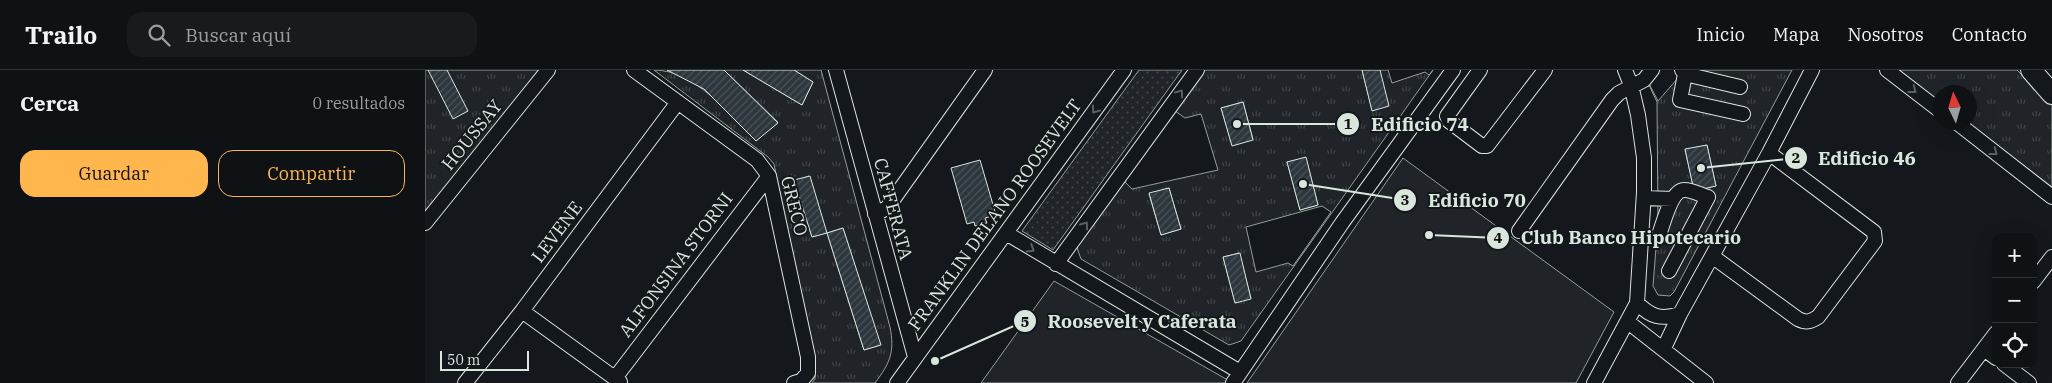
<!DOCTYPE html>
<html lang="es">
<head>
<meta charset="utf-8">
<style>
  :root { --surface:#0f1215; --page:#181b1e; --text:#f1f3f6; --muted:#9b9ea0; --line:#2f3234; --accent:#ffb74d }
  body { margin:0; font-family:"IBM Plex Serif",serif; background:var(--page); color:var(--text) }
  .controls { position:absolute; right:15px; bottom:15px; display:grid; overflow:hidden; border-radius:10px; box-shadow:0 5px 20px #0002 }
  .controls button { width:45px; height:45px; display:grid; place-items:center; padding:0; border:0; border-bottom:1px solid var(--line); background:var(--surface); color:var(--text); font:25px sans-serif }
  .compass { position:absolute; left:1507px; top:15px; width:45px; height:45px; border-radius:50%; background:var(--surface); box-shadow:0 5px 20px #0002; rotate:355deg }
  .scale { position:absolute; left:15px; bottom:12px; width:89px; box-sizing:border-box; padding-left:5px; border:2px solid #d8e6dc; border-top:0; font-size:14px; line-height:18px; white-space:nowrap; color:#d8e6dc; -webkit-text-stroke:4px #14181c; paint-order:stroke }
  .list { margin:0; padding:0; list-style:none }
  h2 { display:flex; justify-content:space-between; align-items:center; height:65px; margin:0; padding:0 20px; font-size:21px }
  h2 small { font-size:16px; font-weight:400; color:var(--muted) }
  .actions { display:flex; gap:10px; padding:15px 20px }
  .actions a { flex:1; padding:11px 0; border:1px solid var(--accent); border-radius:15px; text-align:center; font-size:18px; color:var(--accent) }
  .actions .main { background:var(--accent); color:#111 }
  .icon { flex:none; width:28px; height:28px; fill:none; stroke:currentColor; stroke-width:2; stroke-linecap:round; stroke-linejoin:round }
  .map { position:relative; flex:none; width:1627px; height:313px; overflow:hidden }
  header { display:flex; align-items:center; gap:30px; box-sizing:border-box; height:70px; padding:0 25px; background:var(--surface); border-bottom:1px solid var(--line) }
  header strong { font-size:24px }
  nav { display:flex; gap:28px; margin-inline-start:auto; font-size:18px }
  .search { width:350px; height:45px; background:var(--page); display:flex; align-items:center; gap:12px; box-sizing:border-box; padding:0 18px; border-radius:15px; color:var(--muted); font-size:19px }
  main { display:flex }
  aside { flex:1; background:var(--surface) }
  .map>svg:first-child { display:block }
</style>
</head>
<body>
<header>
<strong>Trailo</strong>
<div class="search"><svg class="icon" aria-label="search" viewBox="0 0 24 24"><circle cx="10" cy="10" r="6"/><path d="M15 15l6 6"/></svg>Buscar aquí</div>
<nav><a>Inicio</a><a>Mapa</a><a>Nosotros</a><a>Contacto</a></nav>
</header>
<main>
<aside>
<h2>Cerca<small>0 resultados</small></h2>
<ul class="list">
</ul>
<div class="actions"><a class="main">Guardar</a><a>Compartir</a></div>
</aside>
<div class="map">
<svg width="1627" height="313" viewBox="0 0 1627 313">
  <defs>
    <pattern id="grass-tufts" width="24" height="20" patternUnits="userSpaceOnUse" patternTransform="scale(1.25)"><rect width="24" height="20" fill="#202428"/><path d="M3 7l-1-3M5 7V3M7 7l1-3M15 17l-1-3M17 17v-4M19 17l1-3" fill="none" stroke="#404447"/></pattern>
    <pattern id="park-dots" width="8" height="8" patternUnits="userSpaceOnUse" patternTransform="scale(1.25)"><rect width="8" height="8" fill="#202428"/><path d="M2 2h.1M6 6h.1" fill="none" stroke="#404447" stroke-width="1.8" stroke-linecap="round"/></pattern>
    <pattern id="building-hatch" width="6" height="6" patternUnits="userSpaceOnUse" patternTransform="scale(1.25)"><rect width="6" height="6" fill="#2c363c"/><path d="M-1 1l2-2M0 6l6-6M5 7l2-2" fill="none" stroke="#4a5358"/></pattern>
  </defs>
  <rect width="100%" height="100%" fill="#14181c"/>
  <path fill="url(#grass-tufts)" stroke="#939e99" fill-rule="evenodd" d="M0 0H116L0 141Z
    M229 0C270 0 304 44 331 71L353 52 299 0H318L377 35 388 12 369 0H396L465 257C470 282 465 293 450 313H387L390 309V299L349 94 343 87ZM384 106 401 163 387 167 369 111ZM418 158 455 275 439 280 402 163Z
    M778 0H937L947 40 955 0H963L967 13 1000 2 1004 5 1008 0 816 271 804 275 656 189 651 175ZM818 32 828 69 807 75 796 38ZM750 41 760 48 776 44 793 100 707 119 699 111ZM881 88 893 135 875 140 862 92ZM744 118 756 159 736 165 724 124ZM897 136 906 142 868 196 863 193 831 202 821 157ZM814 183 826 228 810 233 798 187Z
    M1217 0 1233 31 1260 0H1367L1249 222 1245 226 1233 225 1228 216 1233 153 1232 32ZM1282 75 1291 116 1269 120 1260 80Z
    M1474 0H1592L1627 35V117L1543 53 1544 52V22H1514V31Z"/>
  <path fill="url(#park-dots)" stroke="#939e99" d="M714 0H757L628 180 597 161Z"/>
  <path fill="#202428" stroke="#939e99" d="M978 88 1189 242 1151 313H822Z
    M629 211 808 313H556Z"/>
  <path fill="url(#building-hatch)" stroke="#d8e6dc" d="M3 0H22L43 41 28 49Z
    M242 0H299L353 53 331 71 279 19Z
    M318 0H369L388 12 377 35Z
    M937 0H955L964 36 947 41Z
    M818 32 828 70 807 76 796 38Z
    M1282 75 1291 116 1269 121 1260 79Z
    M881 87 893 135 875 140 862 92Z
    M555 90 571 145 560 148 562 153 550 156 549 152 542 154 526 98Z
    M385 106 402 163 387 167 369 110Z
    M744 118 756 159 736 165 724 123Z
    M418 158 456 275 439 280 402 163Z
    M815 183 826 229 810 233 798 187Z"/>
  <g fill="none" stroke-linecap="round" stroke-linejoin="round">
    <defs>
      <path id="minor" d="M209 0 332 90 344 106 383 287V303L376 311 369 313
        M411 0 490 287
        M1055 0 1022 46 1024 51 1057 76H1062L1120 0
        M1257 0 1260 4 1315 17
        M1462 0 1514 40
        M1260 4 1255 30 1318 44
        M1531 52 1627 127
        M1219 128 1248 129
        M450 144 462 138 560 0
        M0 153 123 0
        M1094 161 1187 30 1194 23 1219 10 1227 0
        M1235 162C1239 151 1247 119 1260 120 1267 120 1276 125 1283 127L1244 201
        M581 163 815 302
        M1287 186 1373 249C1381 253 1385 252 1393 247L1450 171 1449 162 1344 83
        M631 194 772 0
        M1608 212 1627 187
        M1212 233C1226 247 1236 250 1255 244
        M97 241 195 312
        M1203 252 1281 313
        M1239 278 1255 244 1344 83 1387 0
        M1559 279 1571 288
        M1579 294 1604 313
        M190 308 344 106
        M40 313 97 241 253 32
        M472 313 699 0
        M808 313 917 153 1028 0
        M1169 313 1212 233 1219 122V88L1213 45 1206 15 1200 0
        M1533 313 1571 263"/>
      <path id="highway" d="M1606 0 1627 24"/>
    </defs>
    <use href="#minor" stroke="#d8e6dc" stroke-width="16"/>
    <use href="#highway" stroke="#d8e6dc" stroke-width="22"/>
    <use href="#minor" stroke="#14181c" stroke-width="14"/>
    <use href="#highway" stroke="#14181c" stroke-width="20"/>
  </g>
  <defs><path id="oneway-chevron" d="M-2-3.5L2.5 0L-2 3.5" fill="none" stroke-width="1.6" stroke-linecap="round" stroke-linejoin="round" transform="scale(1.25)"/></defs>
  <g stroke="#59605f">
    <use href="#oneway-chevron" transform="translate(1488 20) rotate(38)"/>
    <use href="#oneway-chevron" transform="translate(755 23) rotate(-54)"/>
    <use href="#oneway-chevron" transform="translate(670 40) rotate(126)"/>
    <use href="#oneway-chevron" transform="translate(1569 82) rotate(38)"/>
    <use href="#oneway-chevron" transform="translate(660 155) rotate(-54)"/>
    <use href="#oneway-chevron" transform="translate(606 179) rotate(32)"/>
  </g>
  <g text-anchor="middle" stroke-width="4" stroke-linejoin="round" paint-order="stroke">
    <g font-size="18" fill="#d8e6dc" stroke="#14181c">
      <text transform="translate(47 65) rotate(-51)" y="6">HOUSSAY</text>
      <text transform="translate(369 136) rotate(76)" y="6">GRECO</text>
      <text transform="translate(468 139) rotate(75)" y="6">CAFFERATA</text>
      <text transform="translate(570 145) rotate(-54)" y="6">FRANKLIN DELANO ROOSEVELT</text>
      <text transform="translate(132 162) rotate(-53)" y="6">LEVENE</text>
      <text transform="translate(251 195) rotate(-53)" y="6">ALFONSINA STORNI</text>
    </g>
  </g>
  <path fill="none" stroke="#d8e6dc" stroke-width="2" d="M812 54L923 54M1276 98L1371 88M878 114L980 130M1004 165L1073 168M510 291L600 251"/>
  <g fill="#d8e6dc" stroke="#14181c" stroke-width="2">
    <circle cx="812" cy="54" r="5"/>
    <circle cx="1276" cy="98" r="5"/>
    <circle cx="878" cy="114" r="5"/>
    <circle cx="1004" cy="165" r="5"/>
    <circle cx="510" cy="291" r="5"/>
    <circle cx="923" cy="54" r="12"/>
    <circle cx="1371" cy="88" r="12"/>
    <circle cx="980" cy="130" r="12"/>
    <circle cx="1073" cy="168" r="12"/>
    <circle cx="600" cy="251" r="12"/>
  </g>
  <g font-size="15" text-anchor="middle" font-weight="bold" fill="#111">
    <text x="923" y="59">1</text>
    <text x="1371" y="93">2</text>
    <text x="980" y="135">3</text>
    <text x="1073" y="173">4</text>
    <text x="600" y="257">5</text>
  </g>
  <g font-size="19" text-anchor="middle" font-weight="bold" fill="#d8e6dc" stroke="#14181c" stroke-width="4" stroke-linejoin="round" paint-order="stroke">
    <text x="995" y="61">Edificio 74</text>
    <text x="1442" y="95">Edificio 46</text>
    <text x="1052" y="137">Edificio 70</text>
    <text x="1206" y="174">Club Banco Hipotecario</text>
    <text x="717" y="258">Roosevelt y Caferata</text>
  </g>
</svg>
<div class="controls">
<button>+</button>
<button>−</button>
<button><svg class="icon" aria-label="locate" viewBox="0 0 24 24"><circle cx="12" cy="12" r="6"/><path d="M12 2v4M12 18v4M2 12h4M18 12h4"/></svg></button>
</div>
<svg class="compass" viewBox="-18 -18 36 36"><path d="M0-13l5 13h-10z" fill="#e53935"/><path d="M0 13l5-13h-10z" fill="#9b9ea0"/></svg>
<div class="scale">50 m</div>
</div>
</main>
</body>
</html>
